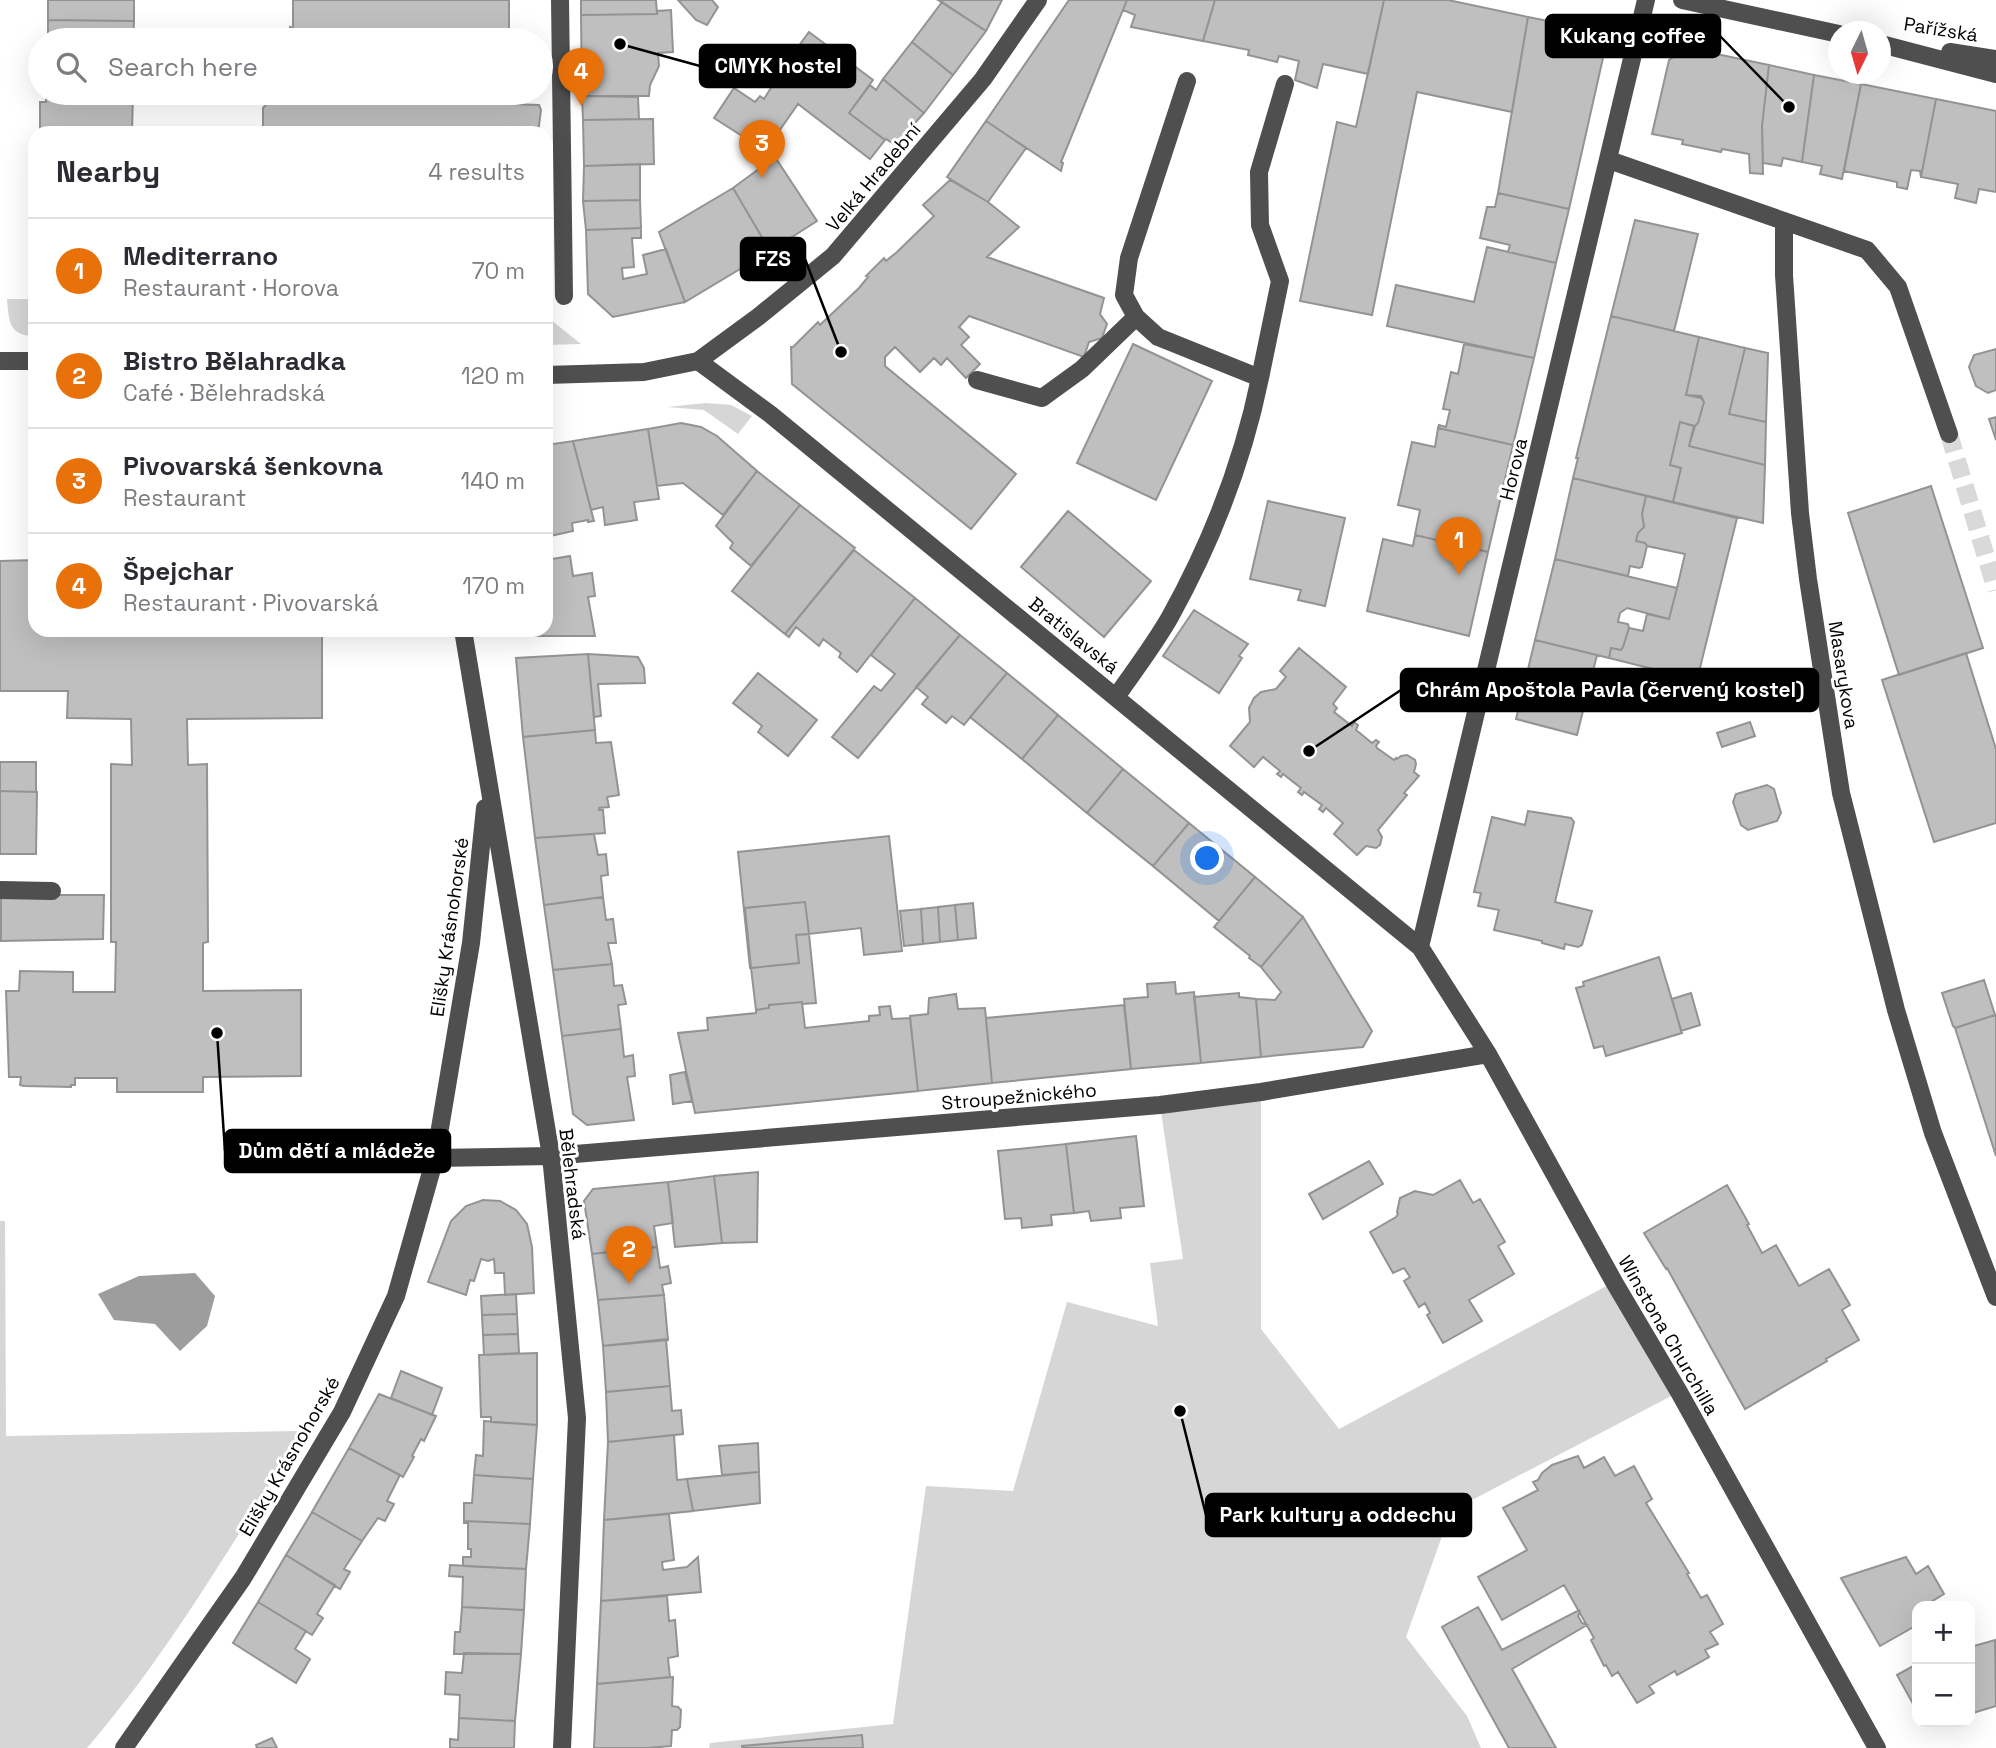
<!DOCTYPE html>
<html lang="en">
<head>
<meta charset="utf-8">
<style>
  :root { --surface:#fff; --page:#f7f7f7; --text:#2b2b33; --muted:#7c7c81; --line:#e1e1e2; --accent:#2563eb }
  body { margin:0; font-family:"Space Grotesk",sans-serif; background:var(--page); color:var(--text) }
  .controls { position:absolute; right:21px; bottom:21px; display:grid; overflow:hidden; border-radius:14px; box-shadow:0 7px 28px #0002 }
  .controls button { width:63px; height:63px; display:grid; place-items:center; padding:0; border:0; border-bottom:2px solid var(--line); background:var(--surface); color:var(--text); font:35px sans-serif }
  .compass { position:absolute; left:1828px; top:21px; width:63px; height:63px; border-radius:50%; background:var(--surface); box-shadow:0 7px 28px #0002; rotate:185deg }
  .you { position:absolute; left:1208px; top:859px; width:24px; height:24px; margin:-18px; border:5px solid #fff; border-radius:50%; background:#1a73e8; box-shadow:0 0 0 10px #1a73e833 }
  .badge { display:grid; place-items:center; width:46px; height:46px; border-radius:50%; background:var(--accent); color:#fff; font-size:23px; font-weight:700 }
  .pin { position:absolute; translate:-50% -58px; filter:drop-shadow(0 2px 4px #0008) }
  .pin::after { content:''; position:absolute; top:37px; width:24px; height:21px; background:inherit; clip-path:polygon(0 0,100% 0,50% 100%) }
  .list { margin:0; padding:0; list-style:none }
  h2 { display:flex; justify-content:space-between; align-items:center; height:91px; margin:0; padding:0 28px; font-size:30px }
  h2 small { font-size:23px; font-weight:400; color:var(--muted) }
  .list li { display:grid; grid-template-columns:46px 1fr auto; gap:21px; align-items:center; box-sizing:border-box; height:105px; padding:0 28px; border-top:2px solid var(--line) }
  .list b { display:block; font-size:26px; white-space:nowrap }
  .list p { margin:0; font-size:23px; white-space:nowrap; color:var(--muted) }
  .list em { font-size:23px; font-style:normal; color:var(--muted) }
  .icon { flex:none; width:38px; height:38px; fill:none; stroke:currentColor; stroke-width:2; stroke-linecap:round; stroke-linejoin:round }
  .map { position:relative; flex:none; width:1996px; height:1748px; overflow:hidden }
  .search { position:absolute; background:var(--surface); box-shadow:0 7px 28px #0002; left:28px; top:28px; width:525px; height:77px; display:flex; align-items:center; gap:18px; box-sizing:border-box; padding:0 24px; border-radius:38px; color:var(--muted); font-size:26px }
  .panel { position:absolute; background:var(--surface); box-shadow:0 7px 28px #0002; left:28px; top:126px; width:525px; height:511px; border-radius:21px }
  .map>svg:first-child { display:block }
</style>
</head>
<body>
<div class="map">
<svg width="1996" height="1748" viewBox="0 0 1996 1748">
  <rect width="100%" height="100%" fill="#fff"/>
  <path fill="#d6d6d6" d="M7 299H35V336C8 336 9 320 7 299Z
    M546 316 581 344 546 345Z
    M706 403 731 405 752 416 738 434 704 410 667 407Z
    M1261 1092V1329L1339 1429 1614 1282 1679 1392 1451 1511 1406 1637 1467 1716 1481 1748H709L710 1743 893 1724 926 1486 1013 1491 1067 1302 1158 1326 1150 1263 1183 1259 1160 1105Z
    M0 1221H5L6 1436 300 1431 302 1433C234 1540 170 1652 87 1748H0Z"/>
  <path fill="#9d9d9d" d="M195 1273 215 1296 207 1326 180 1351 155 1324 114 1320 98 1294 139 1276Z"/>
  <path fill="#bfbfbf" stroke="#939393" stroke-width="2" d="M48 0H134V21L48 20Z
    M293 0H509V40H291L290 27 293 28Z
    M581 0H656L657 14 581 15Z
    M678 0H712L718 7 707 25 696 20Z
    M938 0H1002L986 31Z
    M1069 0H1127L1061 162 1063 163 1061 171 986 121Z
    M1127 0H1215L1203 41 1131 27 1135 15 1123 10Z
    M1215 0H1384L1368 74 1323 64 1317 88 1295 80 1299 61 1279 56 1277 62 1248 55 1249 50 1203 41Z
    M1384 0H1448L1528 17 1512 112 1417 92 1372 315 1300 301 1337 122 1356 127Z
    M942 2 986 31 953 75 912 42Z
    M671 10 673 52 658 53 659 66 650 85 649 96H582L581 15 657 14V11Z
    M1528 17 1593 30 1605 49 1569 209 1498 193Z
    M48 20 134 21 133 40H48Z
    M809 32 873 80 849 113 885 140 870 159 798 104 768 147 775 157 765 164 742 136 714 118 734 88 755 102 760 96 764 99 774 83 767 78 779 63 784 66Z
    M912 42 953 75 924 113 883 79Z
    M1688 48 1769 65 1762 126 1763 174 1750 173 1749 154 1722 149 1721 152 1682 144 1683 140 1652 134 1669 60 1672 58 1671 56Z
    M1769 65 1814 75 1802 162 1783 158 1781 166 1763 163 1762 126Z
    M1814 75 1861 84 1842 179 1820 174 1822 166 1802 162Z
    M883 79 924 113 895 145 886 139 885 140 849 113 870 85 876 90Z
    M1861 84 1936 99 1921 177 1920 171 1911 170 1907 189 1897 187V182L1844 171Z
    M46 93H133L132 133H40V102H46Z
    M292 93H508V104L539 105 541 110 538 133H263V108L270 100H292Z
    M582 96 638 97 639 119 583 120Z
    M1936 99 1996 111V192L1979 189 1976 203 1955 198 1958 184 1921 177Z
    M653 119 654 164 584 166 583 120Z
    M986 121 1026 148 988 202 947 177Z
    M775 157 817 221 770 251 733 188Z
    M640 164V200L583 201 584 166Z
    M950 180 988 202 1019 227 987 257 1104 298 1100 314 1107 324 1102 338 1089 342 1084 357 969 316 959 327 969 337 961 345 980 364 966 378 947 358 941 365 934 358 920 372 895 347 885 357V366L1016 474 971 529 792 384 791 347H793L818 322 820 325 859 288 868 277 866 276 884 258 886 261 897 252 934 216 923 205Z
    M733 188 770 251 685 302 659 232Z
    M1498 193 1569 209 1556 263 1508 252 1510 245 1480 238 1487 207H1495Z
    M640 200 641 228 586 230 583 201Z
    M1635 220 1698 234 1674 331 1611 316Z
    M641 228V238H632L634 267 622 268 623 279 647 274 643 255 666 249 685 302 613 317 588 294 586 230Z
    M1487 247 1556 263 1534 358 1387 326 1396 285 1474 302Z
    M1611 316 1699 337 1686 395 1701 398 1704 402 1698 423 1695 426 1680 422 1670 465 1681 468 1673 502 1573 478 1578 458H1576Z
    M1699 337 1745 348 1729 414 1766 422 1765 465 1689 446 1695 426 1698 423 1704 402 1701 396 1686 395Z
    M1133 344 1212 381 1156 500 1077 463Z
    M1464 344 1534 358 1513 445 1438 428 1439 425 1446 427 1450 410 1443 409 1451 372 1458 374Z
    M1745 348 1768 353 1766 422 1729 414Z
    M1996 349V390L1988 393 1976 386 1969 367 1974 355Z
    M1996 417V440L1989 419Z
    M1680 422 1694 426 1689 446 1765 465 1763 523 1673 502 1681 468 1670 465Z
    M681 423 701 427 717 436 757 471 723 515 683 483 657 486 648 429Z
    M1438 428 1513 445 1488 552 1415 535 1420 510 1398 505 1412 442 1435 447Z
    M648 429 659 499 634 502 637 520 605 525 603 507 591 510 573 441Z
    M573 441 594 521 588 522V520L572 523 573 531 546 537V445Z
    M757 471 800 505 751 566 730 548 733 543 716 526Z
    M1573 478 1646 496 1642 514 1644 527 1638 533 1636 541 1645 543 1647 546 1642 567 1639 568 1630 566 1628 576 1555 559Z
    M1931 486 1983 648 1899 675 1848 513Z
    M1646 496 1737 518 1697 680 1609 658 1611 648 1621 650 1623 647 1629 628 1643 631 1647 614 1669 619 1677 588 1685 554 1647 546 1645 543 1636 541 1638 533 1644 527 1642 514Z
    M1268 501 1345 518 1325 606 1298 600 1301 590 1250 579Z
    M800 505 855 548 785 634 732 591Z
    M1068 511 1151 581 1104 637 1021 567Z
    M1415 535 1488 552 1469 636 1367 611 1383 539 1413 546Z
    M854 550 915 598 857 672 839 657 841 653 823 639 819 646 796 627 789 637 785 634Z
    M570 556 573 576 592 573 595 596 588 597 595 636H514L513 630H546V560Z
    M1555 559 1677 588 1669 619 1627 608 1620 613 1618 622 1628 624 1629 628 1623 647 1621 650 1611 648 1609 658 1535 640Z
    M35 560V630H322V718L187 719 188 765 207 764 208 942 203 943V991L301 990V1076L203 1077V1092H117V1078H75V1085H71V1087L24 1086 20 1085 21 1077H9L6 991H19L20 971 73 972V992H115L116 942H111V764L132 765 131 719 67 718 68 691H0V561Z
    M915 598 960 635 858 758 832 737 874 686 881 691 895 674 871 655Z
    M1194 610 1248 644 1239 656 1242 658 1219 693 1163 656Z
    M960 635 1007 673 964 725 952 716 946 723 922 704 928 697 916 687Z
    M1535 640 1597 655 1577 735 1516 719Z
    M1299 648 1346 687 1333 704 1337 708 1334 712 1352 726 1354 722 1358 725 1356 730 1372 743 1376 740 1379 742 1376 746 1377 748 1394 760 1396 758 1397 759 1401 756 1407 755 1415 760 1416 764 1414 772 1419 776 1404 793 1407 795 1378 830 1382 837 1380 845 1376 848 1366 846 1357 855 1334 834 1343 823 1326 808 1323 812 1319 809 1322 805 1304 792 1302 795 1298 792 1301 788 1283 774 1281 777 1277 774 1280 771 1263 757 1254 767 1230 746 1250 722 1249 708 1254 698 1261 692 1276 689 1286 677 1280 671Z
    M1966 653 1996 749V823L1934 842 1882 680Z
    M588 654 638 657 644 668 645 683 598 684 601 716 594 717Z
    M588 654 595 730 523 737 516 658Z
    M758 673 817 720 788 756 758 732 762 726 733 703Z
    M1007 673 1058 715 1022 759 970 717Z
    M1058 715 1123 769 1087 813 1022 759Z
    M1750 722 1755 736 1722 747 1717 733Z
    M595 730 596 743 611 742 619 795 607 797 609 807 599 808V810H603L605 833 535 838 523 737Z
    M0 762H36V792L0 791Z
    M1123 769 1189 823 1153 866 1087 813Z
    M1767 785 1774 789 1781 813 1777 821 1748 830 1741 825 1733 802 1736 794Z
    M0 791 37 792 36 854H0Z
    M1528 811 1571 818 1574 822 1555 902 1592 911 1582 945 1578 947 1565 944 1564 949 1542 943V941L1494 930 1499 910 1478 906 1481 893 1474 892 1492 817 1525 825Z
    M1189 823 1255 877 1219 921 1153 866Z
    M594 834 598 855 606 854 608 875 601 876 603 897 544 905 535 838Z
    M889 836 902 951 864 955 861 928 809 934 805 902 745 908 751 968H750L738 852Z
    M1255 877 1303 917 1261 967 1249 958 1250 956 1214 927Z
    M1 895H104L103 939 1 941Z
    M603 897 606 920 613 919 616 943H608L612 964 553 970 544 905Z
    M805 902 809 934 796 935 799 963 751 968 745 908Z
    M973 903 976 938 958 940 955 905Z
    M955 905 958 940 940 942 938 907Z
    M938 907 940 942 923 944 921 909Z
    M921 909 923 944 904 946 900 911Z
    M1303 917 1372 1031 1363 1047 1261 1057 1256 999 1275 1000 1281 992 1261 967Z
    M809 934 816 1003 802 1004V1002L769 1005V1008L756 1010 751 968 799 963 796 935Z
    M1659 957 1682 1033 1606 1056 1603 1046 1594 1048 1576 988 1584 986 1583 982Z
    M612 964 614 986 622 985 626 1004 618 1005 621 1029 562 1036 553 970Z
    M1984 980 1995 1015 1955 1028 1953 1026 1942 993Z
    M1175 982 1176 994 1194 992 1201 1063 1131 1069 1124 999 1148 997 1147 984Z
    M1239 993V997L1256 999 1261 1057 1201 1063 1194 997Z
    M1691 993 1700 1025 1681 1031 1672 999Z
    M956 994 958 1009 985 1008 992 1083 918 1091 910 1016 928 1014 929 998Z
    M802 1002 805 1028 869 1021V1016L880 1015 879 1007 890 1006 892 1019 910 1018 918 1091 695 1113 678 1033 708 1030 707 1018 756 1013V1010L769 1008V1005Z
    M1124 1005 1131 1069 992 1083 986 1018Z
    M1995 1015H1996V1156L1955 1028Z
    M621 1029 624 1057 633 1055 635 1076 627 1077 634 1120 587 1125 573 1114 562 1036Z
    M685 1072 692 1101 673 1104 670 1075Z
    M1136 1136 1144 1206 1120 1208 1121 1218 1091 1221 1089 1211 1074 1213 1066 1144Z
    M1066 1144 1074 1213 1051 1215 1052 1225 1022 1228 1021 1218 1005 1219 998 1151Z
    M1369 1161 1383 1184 1323 1219 1309 1194Z
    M758 1172 757 1242 722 1243 714 1176Z
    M714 1176 722 1243 675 1247 668 1182Z
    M1460 1180 1473 1203 1480 1199 1505 1242 1498 1246 1514 1274 1469 1300 1482 1321 1443 1343 1427 1315 1430 1313 1425 1303 1419 1307 1404 1281 1410 1277 1404 1268 1393 1273 1370 1232 1396 1217 1398 1214 1397 1212 1400 1198 1415 1191 1433 1195Z
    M668 1182 673 1223 654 1226 657 1247 592 1254 584 1201 593 1189Z
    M1727 1185 1749 1224 1747 1225 1762 1253 1776 1245 1799 1286 1829 1269 1850 1305 1842 1310 1859 1340 1826 1359 1827 1361 1745 1409 1667 1268 1666 1269 1644 1233Z
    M483 1200 500 1201 516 1210 527 1224 532 1247 534 1293 505 1295 504 1273H495L494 1259 488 1261 481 1259 474 1281 470 1280 466 1295 428 1282 451 1221 466 1206Z
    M657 1247 660 1268 668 1266 671 1283 662 1285 664 1295 598 1300 592 1254Z
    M516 1294 517 1314 482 1315 481 1296Z
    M664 1295 668 1340 603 1346 598 1300Z
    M517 1314 518 1334 483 1335 482 1315Z
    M518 1334 519 1353 484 1355 483 1335Z
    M666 1339 670 1386 606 1392 603 1346Z
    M537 1353V1425L491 1422V1417H481L479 1355Z
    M401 1371 442 1388 432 1415 391 1398Z
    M670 1386 672 1411 681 1410 683 1434 608 1442 606 1392Z
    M379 1394 436 1416 424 1441 421 1439 412 1456 414 1457 403 1477 349 1448Z
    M484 1421 537 1425 533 1479 474 1475 476 1455 483 1456Z
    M674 1435 677 1480 687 1479 693 1511 604 1520 608 1442Z
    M758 1443 759 1472 722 1475 719 1446Z
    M349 1448 400 1475 387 1501 394 1504 385 1521 378 1518 362 1541 312 1512Z
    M1578 1456 1584 1468 1604 1457 1615 1476 1634 1466 1652 1499 1646 1503 1689 1573 1687 1574 1701 1598 1707 1595 1723 1624 1710 1632 1718 1644 1705 1650 1709 1657 1677 1675 1675 1671 1649 1686 1654 1693 1637 1703 1618 1672 1612 1676 1606 1665 1604 1666 1591 1640 1594 1638 1564 1585 1502 1620 1478 1577 1527 1550 1503 1508 1538 1490 1533 1482 1538 1480 1542 1473 1552 1465Z
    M759 1472 760 1503 693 1511 687 1479Z
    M474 1475 533 1479 530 1524 464 1521V1503H472Z
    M312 1512 362 1541 344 1569 350 1572 340 1589 286 1555Z
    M669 1514 674 1560 662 1562 663 1570 687 1567 698 1557 701 1592 601 1601 604 1520Z
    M464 1521 530 1524 526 1569 463 1566V1557H471V1549H468V1523H464Z
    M286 1555 335 1585 317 1614 323 1618 312 1635 258 1602Z
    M1906 1557 1916 1574 1928 1566 1944 1594 1931 1602 1934 1606H1917V1625L1880 1646 1841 1578Z
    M450 1565 526 1569 524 1610 462 1607 463 1577 449 1576Z
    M667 1596 669 1621 675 1620 678 1656 668 1658 670 1677 597 1684 601 1601Z
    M258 1602 306 1631 295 1649 310 1659 296 1683 233 1643Z
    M462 1607 524 1610 521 1654H454L455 1632H460Z
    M1478 1607 1502 1650 1579 1610 1580 1612 1578 1616 1582 1623 1587 1625 1512 1669 1556 1748H1509L1442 1627Z
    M1995 1640 1996 1706 1970 1714V1647Z
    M464 1653 521 1654 515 1721 459 1718 460 1695 445 1694 446 1672 462 1673Z
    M1917 1664V1711L1897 1675Z
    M673 1677 672 1706 678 1707 681 1710 680 1727 677 1730H672L671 1746 647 1748H594L597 1684Z
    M459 1718 515 1721 514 1748H450V1739L458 1740Z
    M862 1735 863 1748H742V1746Z
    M272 1738 277 1748H257L256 1745Z"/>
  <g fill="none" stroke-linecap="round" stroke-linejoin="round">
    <path stroke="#d9d9d9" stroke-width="18" stroke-dasharray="18 9" stroke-linecap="butt" d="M1949 434 1996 590"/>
    <path stroke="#4f4f4f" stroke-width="18" d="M560 0 564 296
      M1682 0 1839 34
      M1881 44 1996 74
      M1950 52 1996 59
      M1609 160 1784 221V275L1800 513 1808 579 1841 793 1896 1010 1933 1133 1996 1297
      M1784 221 1867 250 1898 287 1949 434
      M0 361H35
      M698 361 770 414 1420 947 1488 1054 1614 1282 1679 1392 1877 1748
      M546 375 644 372 698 361 758 317 833 256 983 79 1038 0
      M1260 378 1280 281 1260 225 1259 172 1285 84
      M977 380 1042 398 1082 369 1136 317
      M463 630 551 1156 577 1418 562 1748
      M1116 697C1134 671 1154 645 1170 617 1211 543 1243 461 1260 378L1158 337 1136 317 1124 295 1129 258 1187 81
      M0 890 52 891
      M1420 947 1646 0
      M435 1158 471 943 485 808
      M124 1748 243 1578 342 1412 396 1296 435 1158 551 1156 1160 1105 1261 1092 1488 1054"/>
  </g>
  <g text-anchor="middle" stroke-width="6" stroke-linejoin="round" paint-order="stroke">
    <g font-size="19" fill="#000" stroke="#fff">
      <text transform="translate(1941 29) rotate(9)" y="7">Pařížská</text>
      <text transform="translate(873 177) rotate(-50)" y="7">Velká Hradební</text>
      <text transform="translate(1513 469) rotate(-76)" y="7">Horova</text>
      <text transform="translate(1074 635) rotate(39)" y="7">Bratislavská</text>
      <text transform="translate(1844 675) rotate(81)" y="7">Masarykova</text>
      <text transform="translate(449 927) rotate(-82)" y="7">Elišky Krásnohorské</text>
      <text transform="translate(1019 1096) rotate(-5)" y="7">Stroupežnického</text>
      <text transform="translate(573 1184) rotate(83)" y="7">Bělehradská</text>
      <text transform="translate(1669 1335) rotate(60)" y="7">Winstona Churchilla</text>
      <text transform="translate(289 1456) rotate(-60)" y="7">Elišky Krásnohorské</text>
    </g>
  </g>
  <path fill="none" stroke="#000" stroke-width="2.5" d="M1789 107L1720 36M620 44L700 66M841 352L805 259M1309 751L1401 690M217 1033L225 1151M1180 1411L1206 1515"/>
  <g fill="#000" stroke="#fff" stroke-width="2.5">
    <circle cx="1789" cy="107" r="7"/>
    <circle cx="620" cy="44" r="7"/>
    <circle cx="841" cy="352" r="7"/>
    <circle cx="1309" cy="751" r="7"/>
    <circle cx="217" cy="1033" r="7"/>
    <circle cx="1180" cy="1411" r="7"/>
  </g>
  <g fill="#000" stroke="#000" stroke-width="2.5">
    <rect x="1546" y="15" width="174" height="42" rx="7"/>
    <rect x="700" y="45" width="155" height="42" rx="7"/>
    <rect x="741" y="238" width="64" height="42" rx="7"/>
    <rect x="1401" y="669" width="417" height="42" rx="7"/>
    <rect x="225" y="1130" width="225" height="42" rx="7"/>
    <rect x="1206" y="1494" width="265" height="42" rx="7"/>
  </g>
  <g font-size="21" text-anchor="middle" font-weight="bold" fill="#fff">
    <text x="1633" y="43">Kukang coffee</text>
    <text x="778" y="73">CMYK hostel</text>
    <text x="773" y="266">FZS</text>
    <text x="1610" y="697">Chrám Apoštola Pavla (červený kostel)</text>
    <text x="337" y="1158">Dům dětí a mládeže</text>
    <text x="1338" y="1522">Park kultury a oddechu</text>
  </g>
</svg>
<div class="controls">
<button>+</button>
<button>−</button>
</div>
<svg class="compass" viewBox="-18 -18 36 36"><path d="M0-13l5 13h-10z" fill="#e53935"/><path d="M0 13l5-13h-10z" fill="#7c7c81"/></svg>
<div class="you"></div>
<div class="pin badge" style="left:1459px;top:575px;background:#e8710a">1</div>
<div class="pin badge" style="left:629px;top:1284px;background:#e8710a">2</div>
<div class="pin badge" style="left:762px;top:178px;background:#e8710a">3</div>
<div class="pin badge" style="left:581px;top:106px;background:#e8710a">4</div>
<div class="search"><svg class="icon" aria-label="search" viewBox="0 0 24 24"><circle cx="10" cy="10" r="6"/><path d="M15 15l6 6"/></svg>Search here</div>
<section class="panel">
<h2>Nearby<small>4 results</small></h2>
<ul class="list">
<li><span class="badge" style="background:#e8710a">1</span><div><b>Mediterrano</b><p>Restaurant · Horova</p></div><em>70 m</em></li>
<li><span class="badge" style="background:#e8710a">2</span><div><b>Bistro Bělahradka</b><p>Café · Bělehradská</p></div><em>120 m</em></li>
<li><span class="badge" style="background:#e8710a">3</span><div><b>Pivovarská šenkovna</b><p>Restaurant</p></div><em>140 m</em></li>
<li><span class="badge" style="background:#e8710a">4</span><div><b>Špejchar</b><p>Restaurant · Pivovarská</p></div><em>170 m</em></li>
</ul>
</section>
</div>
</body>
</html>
